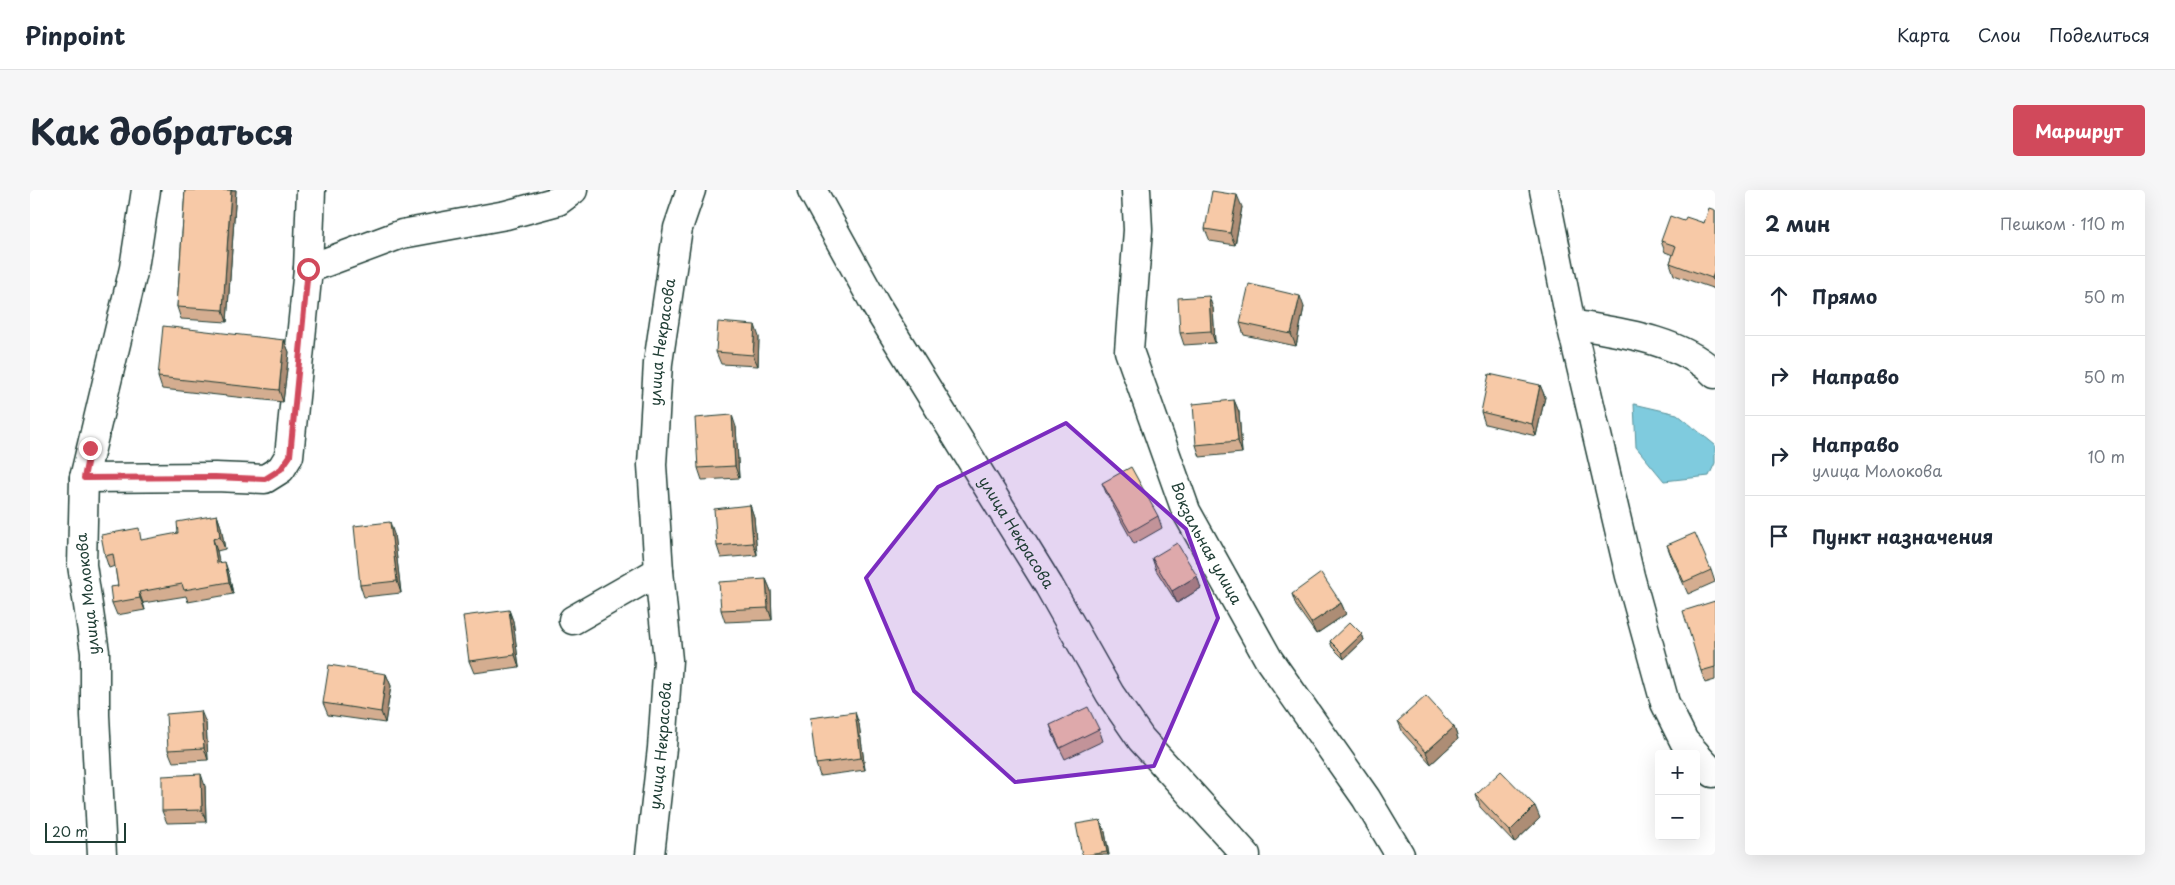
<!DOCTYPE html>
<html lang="ru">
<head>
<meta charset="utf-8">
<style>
  :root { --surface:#fff; --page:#f6f6f7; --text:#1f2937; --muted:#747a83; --line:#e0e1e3; --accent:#d1495b }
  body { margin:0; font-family:"Playpen Sans",sans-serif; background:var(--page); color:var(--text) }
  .controls { position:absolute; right:15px; bottom:15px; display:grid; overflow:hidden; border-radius:5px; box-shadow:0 5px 20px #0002 }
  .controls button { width:45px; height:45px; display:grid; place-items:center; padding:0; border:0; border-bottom:1px solid var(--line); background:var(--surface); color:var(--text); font:25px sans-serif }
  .scale { position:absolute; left:15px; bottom:12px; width:81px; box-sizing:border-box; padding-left:5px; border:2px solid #1f3d34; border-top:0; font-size:14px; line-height:18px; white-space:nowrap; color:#1f3d34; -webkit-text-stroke:4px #fff; paint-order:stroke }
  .stop { position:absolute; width:15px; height:15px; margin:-11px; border:4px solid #d1495b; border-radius:50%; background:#fff }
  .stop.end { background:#d1495b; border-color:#fff; box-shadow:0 1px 5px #0008 }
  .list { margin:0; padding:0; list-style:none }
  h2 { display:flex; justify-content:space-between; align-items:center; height:65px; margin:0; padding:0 20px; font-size:21px }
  h2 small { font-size:16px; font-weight:400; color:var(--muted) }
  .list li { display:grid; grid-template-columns:32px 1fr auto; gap:15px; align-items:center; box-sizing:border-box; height:80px; padding:0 20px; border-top:1px solid var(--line) }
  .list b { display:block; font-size:19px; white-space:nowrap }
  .list p { margin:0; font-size:16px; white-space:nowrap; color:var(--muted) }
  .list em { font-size:16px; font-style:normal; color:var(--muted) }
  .icon { flex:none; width:28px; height:28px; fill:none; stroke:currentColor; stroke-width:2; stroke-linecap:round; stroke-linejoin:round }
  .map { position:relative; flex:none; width:1685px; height:665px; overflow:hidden; border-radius:5px }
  header { display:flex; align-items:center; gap:30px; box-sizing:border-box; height:70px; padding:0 25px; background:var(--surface); border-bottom:1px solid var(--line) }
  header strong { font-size:24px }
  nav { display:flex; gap:28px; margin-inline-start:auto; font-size:18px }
  .intro { display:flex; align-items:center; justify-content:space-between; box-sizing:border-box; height:120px; padding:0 30px }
  h1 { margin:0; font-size:35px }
  .button { padding:12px 22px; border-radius:5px; background:var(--accent); color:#fff; font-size:18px; font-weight:700 }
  main { display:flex; gap:30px; padding:0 30px }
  aside { flex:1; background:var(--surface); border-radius:5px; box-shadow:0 5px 20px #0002 }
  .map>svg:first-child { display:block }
</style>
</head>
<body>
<header>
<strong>Pinpoint</strong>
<nav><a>Карта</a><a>Слои</a><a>Поделиться</a></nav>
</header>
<div class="intro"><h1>Как добраться</h1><a class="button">Маршрут</a></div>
<main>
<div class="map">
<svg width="1685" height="665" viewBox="0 0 1685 665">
  <rect width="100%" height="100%" fill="#fff"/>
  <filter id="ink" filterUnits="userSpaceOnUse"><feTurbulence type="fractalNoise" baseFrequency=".02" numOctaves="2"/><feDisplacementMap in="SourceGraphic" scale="10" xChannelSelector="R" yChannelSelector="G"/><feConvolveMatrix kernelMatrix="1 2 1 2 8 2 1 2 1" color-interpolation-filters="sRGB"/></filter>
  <g filter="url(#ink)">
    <path fill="#7fcbde" stroke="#59929a" d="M1604 214 1647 224 1685 255V273L1679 286 1634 291 1606 257Z"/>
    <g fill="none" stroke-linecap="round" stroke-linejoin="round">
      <defs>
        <g id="minor">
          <path id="s1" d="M1106 0 1108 40 1099 161 1156 321 1239 470 1336 608 1370 665"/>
          <path d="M1514 0 1541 134 1600 386 1635 513 1654 551 1666 564"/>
          <path d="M278 79 372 44 476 25 528 11 543 0"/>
          <path d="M1541 134C1587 142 1650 149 1685 184"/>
          <path d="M54 288 185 287 235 289 251 279 259 266 278 79 281 0"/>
          <path d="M543 430 629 381"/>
          <path d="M1666 565 1683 583"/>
          <path d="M72 665 65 525V462L52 375 54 288 104 78 116 0"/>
          <path id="s2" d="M620 665 632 558 638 470 629 381 622 275 628 173 648 38 661 0"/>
        </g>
        <g id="major">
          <path id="s3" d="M782 0 846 116 1019 396 1080 504 1111 549 1216 665"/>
        </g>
      </defs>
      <use href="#minor" stroke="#1f3d34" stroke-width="31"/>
      <use href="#major" stroke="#1f3d34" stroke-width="31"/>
      <use href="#minor" stroke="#fff" stroke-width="28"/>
      <use href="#major" stroke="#fff" stroke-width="28"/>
    </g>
    <path fill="#d4ad90" stroke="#1f3d34" d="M155 0H206L197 132 151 129 147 117Z
      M1212 17 1205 55 1180 51 1175 39Z
      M1685 20V99L1644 85 1640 73 1643 65 1635 62 1631 51 1654 31 1674 33Z
      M1274 117 1266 156 1214 145 1210 133Z
      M1183 118 1185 153 1154 155 1150 143Z
      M729 147 728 176 691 174 686 162Z
      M254 150 259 162 253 212 132 199 128 187Z
      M1510 195 1515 207 1506 246 1455 234 1451 222Z
      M1204 210 1209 222 1212 263 1170 267 1166 255Z
      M706 237 709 288 672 290 668 278Z
      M1072 293 1128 326 1132 338 1104 354 1077 305Z
      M720 315 724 327 727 365 691 368 687 356Z
      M187 325 191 337 195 359 187 361 189 373 199 384 203 404 158 412 156 406 113 413 115 420 87 425 82 413 88 396 85 376 79 378 75 366 148 343Z
      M364 344 371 403 334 407 330 395Z
      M1637 355 1681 380 1685 392 1658 404 1641 366Z
      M1122 368 1171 398 1147 413 1126 380Z
      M736 389 741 401 742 430 695 432 691 420Z
      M1262 404 1311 413 1316 424 1286 444 1266 416Z
      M1685 411V490L1675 493 1671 481Z
      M479 420 483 431 489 477 444 483 439 471Z
      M1332 444 1334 450 1314 469 1302 457 1300 451Z
      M356 484 361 496 355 533 298 525 293 513Z
      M1368 531 1424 537 1428 549 1401 574 1373 543Z
      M176 533 178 570 143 572 138 560Z
      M829 534 835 580 790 586 786 574Z
      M1020 535 1069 539 1073 551 1035 569 1024 547Z
      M175 596 176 632 137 633 132 621Z
      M1446 605 1510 628 1484 653 1450 617Z
      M1070 630 1075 642 1079 665H1052Z"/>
    <path fill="#ad8d75" stroke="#1f3d34" d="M201 0H206L197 132 193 120Z
      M1207 5 1212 17 1205 55 1200 43Z
      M1685 80V95L1682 88Z
      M1179 106 1183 118 1185 153 1181 141Z
      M1270 106 1274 117 1266 156 1261 144Z
      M725 135 729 147 728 176 723 165Z
      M254 150 259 162 253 212 249 200Z
      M1510 195 1515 207 1506 246 1502 234Z
      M1204 210 1209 222 1212 263 1208 251Z
      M702 225 706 237 709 288 705 276Z
      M720 315 724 327 727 365 723 353Z
      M187 325 191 337 195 359 190 347Z
      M360 332 364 344 371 403 367 391Z
      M183 349 187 361 192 385 187 373Z
      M195 372 199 384 203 404 199 392Z
      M1167 386 1171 398 1147 413 1142 401Z
      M736 389 741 401 742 430 738 418Z
      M109 402 113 413 115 420 110 408Z
      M1311 413 1316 424 1286 444 1281 433Z
      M479 420 483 431 489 477 485 465Z
      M1332 444 1334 450 1314 469 1312 463Z
      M356 484 361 496 355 533 351 522Z
      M171 521 176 533 178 570 174 558Z
      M825 522 829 534 835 580 831 568Z
      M1424 537 1428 549 1401 574 1396 562Z
      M171 584 175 596 176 632 172 620Z
      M1505 616 1510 628 1484 653 1480 641Z
      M1070 630 1075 642 1079 665H1078L1077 662Z"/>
    <path fill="#f7c9a7" stroke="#1f3d34" d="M155 0H201L193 120 147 117Z
      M1182 1 1207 5 1200 43 1175 39Z
      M1679 18 1685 20V80L1682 88 1640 73 1646 56 1631 51 1640 26 1654 31 1656 27 1674 33Z
      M1219 94 1270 106 1261 144 1210 133Z
      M1179 106 1181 141 1150 143 1148 108Z
      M688 132 725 135 723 165 686 162Z
      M133 136 254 150 249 200 128 187Z
      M1459 184 1510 195 1502 234 1451 222Z
      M1204 210 1208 251 1166 255 1163 214Z
      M702 225 705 276 668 278 665 228Z
      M1101 277 1128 326 1100 342 1072 293Z
      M720 315 723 353 687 356 684 319Z
      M187 325 190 347 183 349 187 373 195 372 199 392 154 400 152 394 109 402 110 408 82 413 80 397 88 396 83 364 75 366 71 345 109 338 111 350 148 343 147 332Z
      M360 332 367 391 330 395 324 336Z
      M1665 343 1681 380 1654 392 1637 355Z
      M1147 353 1167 386 1142 401 1122 368Z
      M1291 383 1311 413 1281 433 1262 404Z
      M736 389 738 418 691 420 689 392Z
      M1685 411V477L1671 481 1653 421Z
      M479 420 485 465 439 471 433 426Z
      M1320 432 1332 444 1312 463 1300 451Z
      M299 475 356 484 351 522 293 513Z
      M1396 506 1424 537 1396 562 1368 531Z
      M1058 517 1069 539 1030 558 1020 535Z
      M171 521 174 558 138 560 136 524Z
      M825 522 831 568 786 574 780 528Z
      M1471 581 1505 616 1480 641 1446 605Z
      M171 584 172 620 132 621V586Z
      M1070 630 1077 662 1058 665H1052L1046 634Z"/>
  </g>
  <g fill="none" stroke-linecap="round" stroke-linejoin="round" filter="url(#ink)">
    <path stroke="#d1495b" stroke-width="6" d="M60 258 54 288 185 287 235 289 251 279 260 266 278 79"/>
  </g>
  <path fill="#7b2cbf" fill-opacity="0.2" stroke="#7b2cbf" stroke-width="4" stroke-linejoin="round" d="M1036 233 1156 339 1188 428 1124 576 985 592 884 501 836 388 908 297Z"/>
  <g text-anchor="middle" stroke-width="4" stroke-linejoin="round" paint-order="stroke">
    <g font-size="15" fill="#1f3d34" stroke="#fff">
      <text dy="5" stroke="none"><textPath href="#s2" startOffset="515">улица Некрасова</textPath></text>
      <text dy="5" stroke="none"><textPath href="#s3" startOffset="399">улица Некрасова</textPath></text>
      <text dy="5" stroke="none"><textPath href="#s1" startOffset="369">Вокзальная улица</textPath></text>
      <text transform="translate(58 404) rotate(-96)" y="5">улица Молокова</text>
      <text dy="5" stroke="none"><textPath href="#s2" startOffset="110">улица Некрасова</textPath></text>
    </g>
  </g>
</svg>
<div class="controls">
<button>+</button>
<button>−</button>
</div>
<div class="scale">20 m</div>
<div class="stop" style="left:278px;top:79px"></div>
<div class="stop end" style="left:60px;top:258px"></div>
</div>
<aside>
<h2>2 мин<small>Пешком · 110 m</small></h2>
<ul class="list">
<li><svg class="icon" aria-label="ahead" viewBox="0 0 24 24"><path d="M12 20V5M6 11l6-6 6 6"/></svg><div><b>Прямо</b></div><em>50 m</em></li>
<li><svg class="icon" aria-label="right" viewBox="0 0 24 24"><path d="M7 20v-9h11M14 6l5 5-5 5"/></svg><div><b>Направо</b></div><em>50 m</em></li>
<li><svg class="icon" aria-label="right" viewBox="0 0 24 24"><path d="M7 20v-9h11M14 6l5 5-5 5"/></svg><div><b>Направо</b><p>улица Молокова</p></div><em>10 m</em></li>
<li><svg class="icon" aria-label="arrive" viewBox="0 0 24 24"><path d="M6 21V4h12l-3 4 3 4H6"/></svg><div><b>Пункт назначения</b></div></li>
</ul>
</aside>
</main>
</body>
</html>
